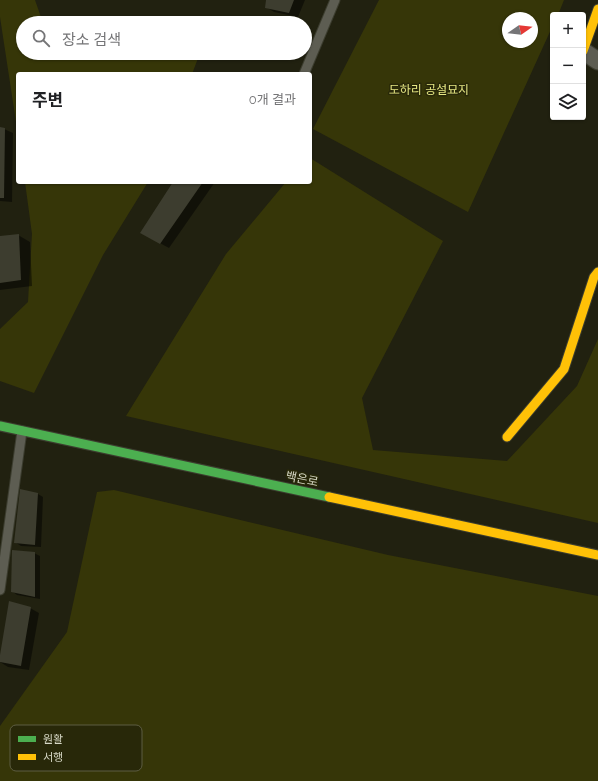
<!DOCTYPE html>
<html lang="ko">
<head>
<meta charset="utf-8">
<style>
  :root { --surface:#fff; --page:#f2f2f2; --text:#202124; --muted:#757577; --line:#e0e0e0 }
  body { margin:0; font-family:Raleway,"Noto Sans KR",sans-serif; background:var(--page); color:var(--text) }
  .controls { position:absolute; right:12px; top:12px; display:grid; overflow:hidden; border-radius:4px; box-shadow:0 1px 3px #0004 }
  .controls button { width:36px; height:36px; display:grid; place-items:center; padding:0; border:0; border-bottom:1px solid var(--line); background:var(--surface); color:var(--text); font:20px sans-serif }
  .compass { position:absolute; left:502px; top:12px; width:36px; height:36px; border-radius:50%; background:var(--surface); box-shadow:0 1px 3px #0004; rotate:76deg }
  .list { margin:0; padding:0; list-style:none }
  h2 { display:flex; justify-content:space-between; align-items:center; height:52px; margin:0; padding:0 16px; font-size:17px }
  h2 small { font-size:13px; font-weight:400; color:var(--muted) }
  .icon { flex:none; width:22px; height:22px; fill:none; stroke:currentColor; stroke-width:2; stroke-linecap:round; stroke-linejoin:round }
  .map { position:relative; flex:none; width:598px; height:781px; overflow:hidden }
  .search { position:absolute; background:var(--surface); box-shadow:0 1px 3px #0004; left:16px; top:16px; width:296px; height:44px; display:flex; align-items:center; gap:10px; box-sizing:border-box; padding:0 14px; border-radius:22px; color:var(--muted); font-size:15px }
  .panel { position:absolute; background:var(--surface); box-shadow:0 1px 3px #0004; left:16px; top:72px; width:296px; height:112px; border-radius:4px }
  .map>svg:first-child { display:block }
</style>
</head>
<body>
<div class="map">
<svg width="598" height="781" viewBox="0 0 598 781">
  <rect width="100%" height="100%" fill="#212110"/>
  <path fill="#363608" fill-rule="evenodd" d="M0 0H35L43 23H23V53H200L192 74H18V135L0 17Z
    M379 0H564L558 15H553V25L468 212 313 129ZM508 18H532V42H508Z
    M310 158 443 241 362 398 373 450 507 461 577 386 598 339V523L126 416 226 254 286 182H310Z
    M25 182H148L103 255 34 393 0 381V329L28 302 32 234Z
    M114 490 388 555 598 596V781H0V726L67 632 97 492Z"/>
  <path fill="#0007" d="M267 0H305L298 17 274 12 266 7Z
    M0 128 4 129 13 133 12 202 0 201Z
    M174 182H215L169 248 141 233Z
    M18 235 30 242 32 286 0 290V237Z
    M38 494 43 497 41 547 21 546 15 542Z
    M34 553 40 556V599L17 595 12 591Z
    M30 608 39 613 29 670 8 667 0 662Z"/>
  <path fill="#3d3d2f" d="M266 0H294L289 13 265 8Z
    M0 127 5 128 4 198H0Z
    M173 182H203L160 244 140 233Z
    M19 234 21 280 0 283V236Z
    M20 489 38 493 35 545 14 543Z
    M12 550 35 552V597L11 592Z
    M9 601 31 607 21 666 0 662V655Z"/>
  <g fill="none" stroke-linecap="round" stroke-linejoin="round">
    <defs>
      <path id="lane" d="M304 74 335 0
        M0 590 22 431"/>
      <path id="street" d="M583 51 598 61"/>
      <path id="fast" d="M0 426 329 497"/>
      <path id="slow" d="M583 51 598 9
        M507 437 564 369 594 277 598 272
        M329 497 598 555"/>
    </defs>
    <use href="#lane" stroke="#3c3d2f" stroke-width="11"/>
    <use href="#street" stroke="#3c3d2f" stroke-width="19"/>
    <use href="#fast" stroke="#3c3d2f" stroke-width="11"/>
    <use href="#slow" stroke="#3c3d2f" stroke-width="11"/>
    <use href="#lane" stroke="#5d5d52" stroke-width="9"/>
    <use href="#street" stroke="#5d5d52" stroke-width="17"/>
    <use href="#fast" stroke="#4caf50" stroke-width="9"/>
    <use href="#slow" stroke="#ffc107" stroke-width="9"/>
  </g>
  <g text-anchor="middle" stroke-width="3" stroke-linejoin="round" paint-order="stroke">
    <g font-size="12" fill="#e5e683" stroke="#282809">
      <text x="429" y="94">도하리 공설묘지</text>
    </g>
    <g font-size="12" fill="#d7d8c6" stroke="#282809">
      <text transform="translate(302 479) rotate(12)" y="4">백은로</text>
    </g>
  </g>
  <rect x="10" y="725" width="132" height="46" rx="6" fill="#282809" stroke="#5d5d42" stroke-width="1"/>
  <rect x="18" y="736" width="18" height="6" fill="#4caf50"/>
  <rect x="18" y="754" width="18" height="6" fill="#ffc107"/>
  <g font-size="11" fill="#d7d8c6">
    <text x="43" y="743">원활</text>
    <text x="43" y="761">서행</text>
  </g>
</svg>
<div class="controls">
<button>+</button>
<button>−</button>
<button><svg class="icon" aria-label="layers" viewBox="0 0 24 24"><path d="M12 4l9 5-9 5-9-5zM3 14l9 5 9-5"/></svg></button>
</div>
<svg class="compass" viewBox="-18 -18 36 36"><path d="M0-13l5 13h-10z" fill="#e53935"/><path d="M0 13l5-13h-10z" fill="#757577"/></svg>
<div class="search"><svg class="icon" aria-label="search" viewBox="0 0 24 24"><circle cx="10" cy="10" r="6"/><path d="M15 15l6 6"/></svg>장소 검색</div>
<section class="panel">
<h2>주변<small>0개 결과</small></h2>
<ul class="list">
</ul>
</section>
</div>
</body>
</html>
